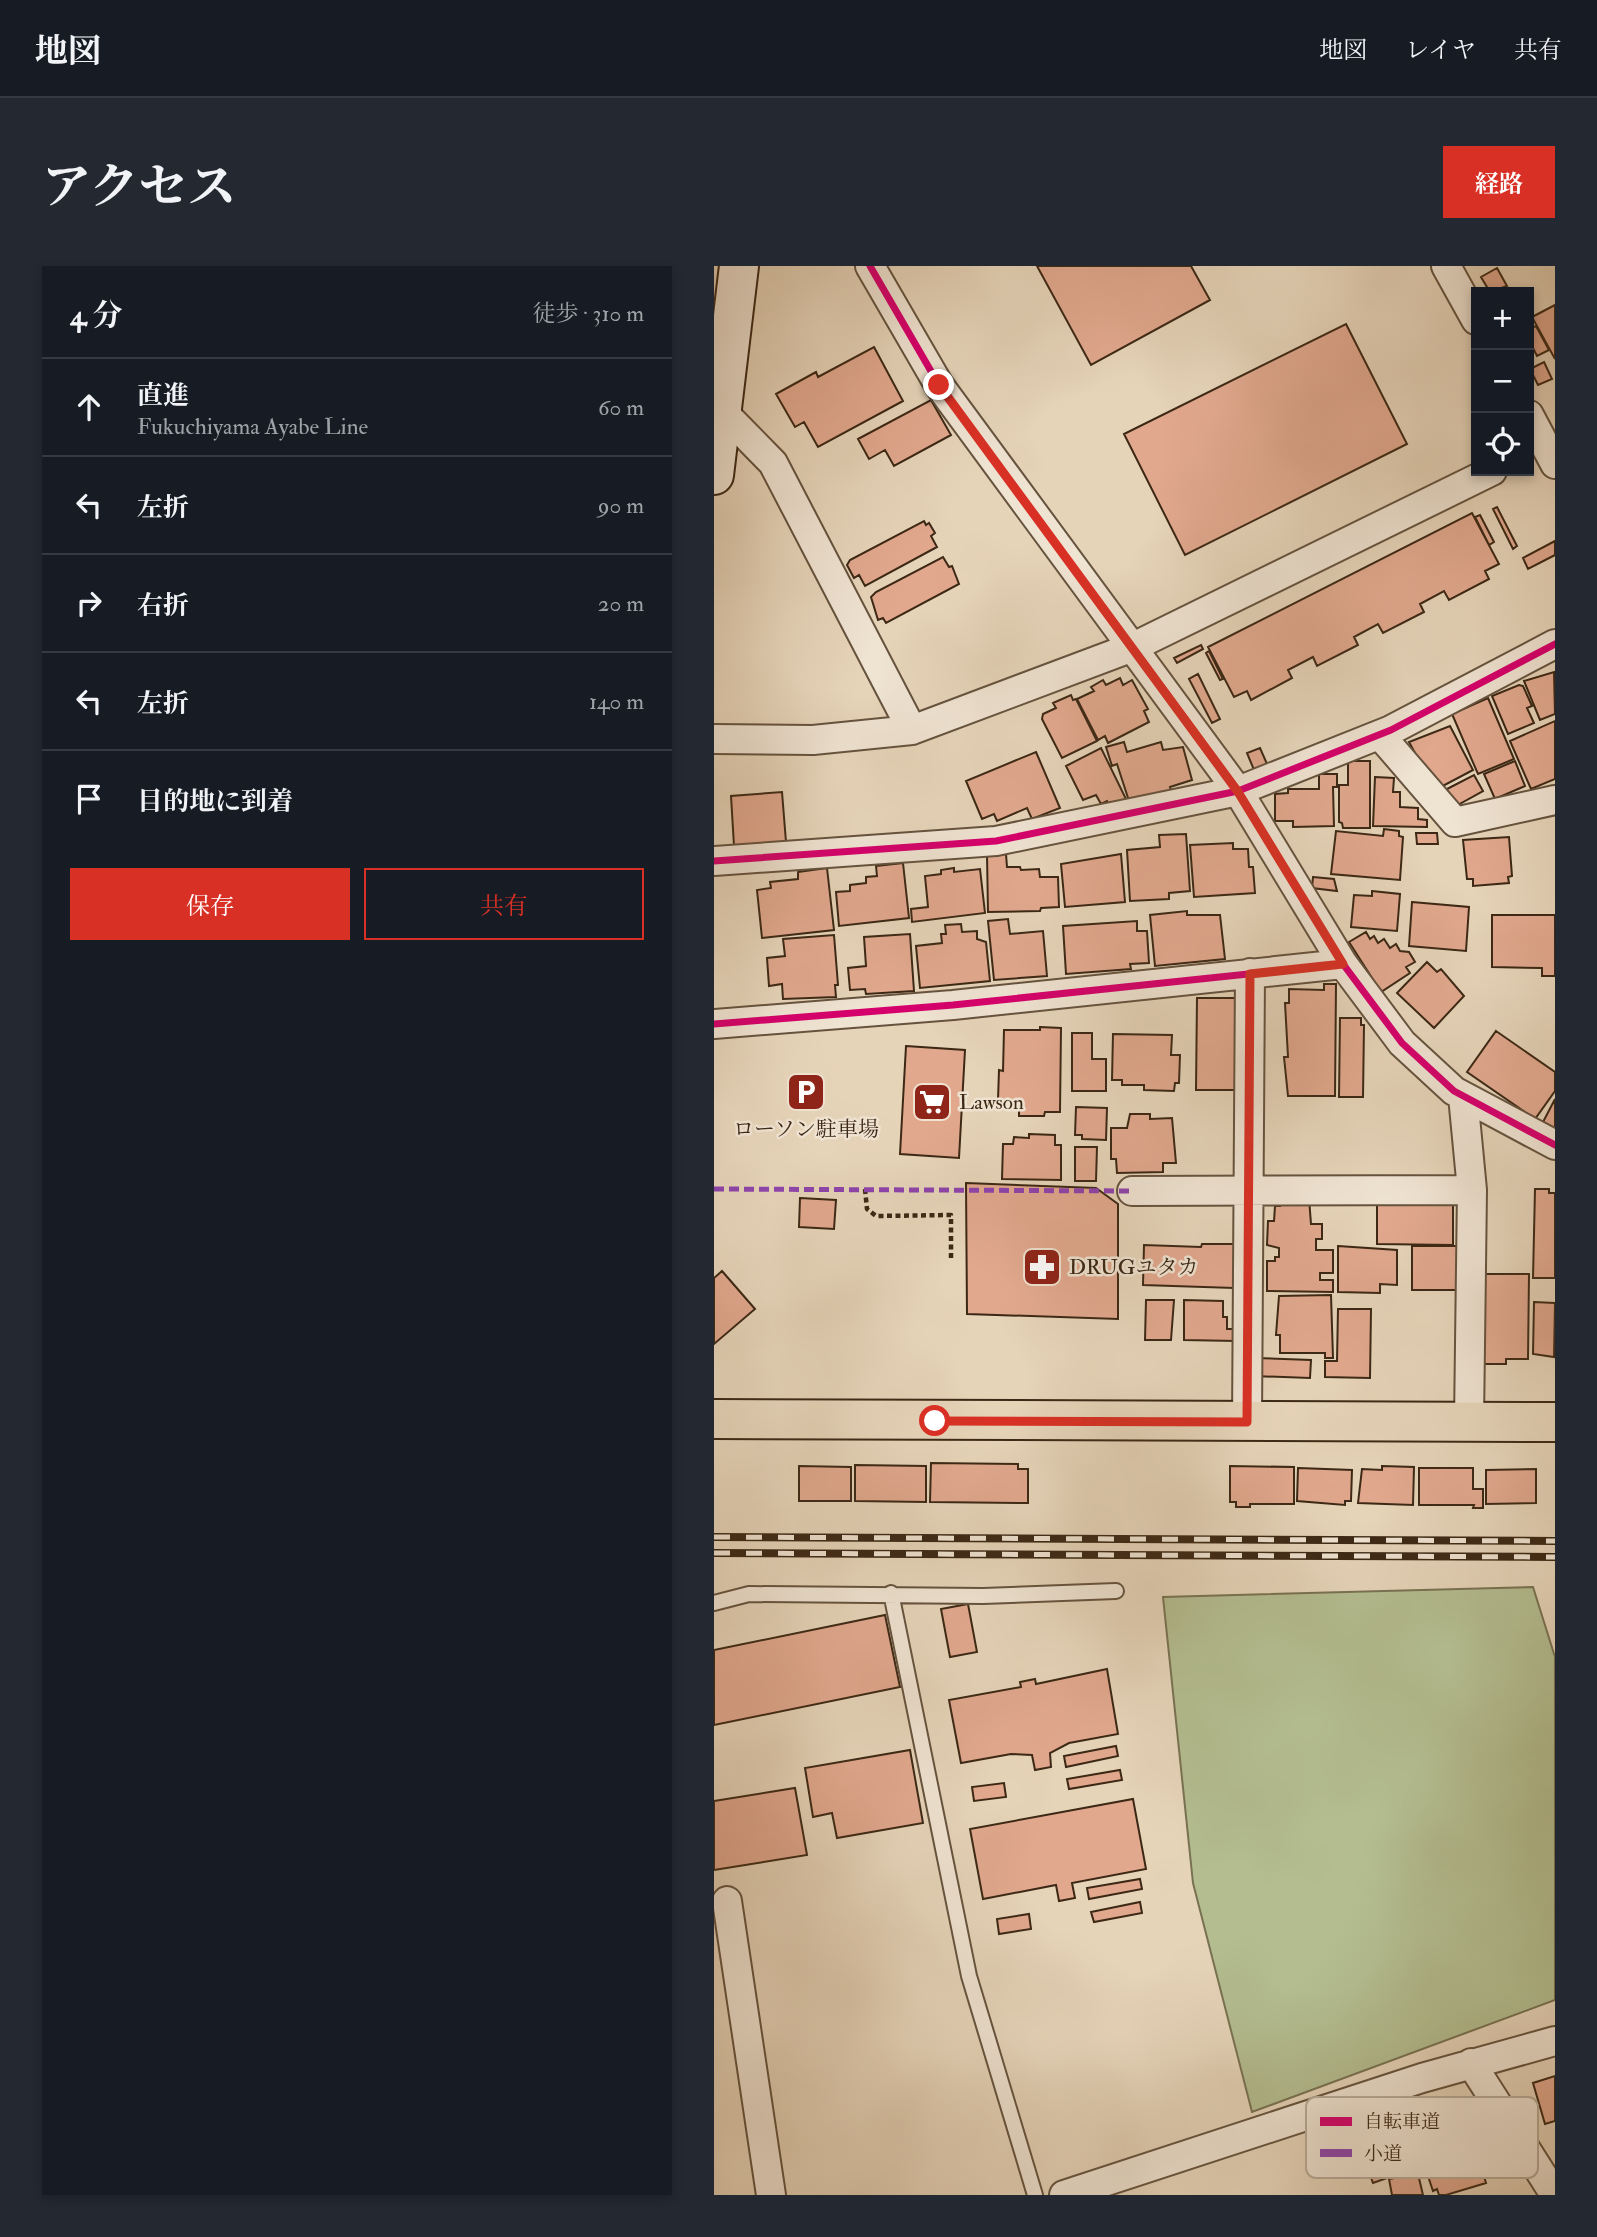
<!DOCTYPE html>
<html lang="ja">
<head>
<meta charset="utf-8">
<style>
  :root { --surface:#171b24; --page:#242831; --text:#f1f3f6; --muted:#9ea1a6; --line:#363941; --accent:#d93025 }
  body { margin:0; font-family:"IM FELL Double Pica","Noto Serif JP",serif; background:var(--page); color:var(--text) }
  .controls { position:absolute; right:21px; top:21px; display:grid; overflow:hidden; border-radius:0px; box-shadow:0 4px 10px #0003 }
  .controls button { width:63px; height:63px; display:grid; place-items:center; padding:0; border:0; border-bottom:2px solid var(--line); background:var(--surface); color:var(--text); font:35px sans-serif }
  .stop { position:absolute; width:21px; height:21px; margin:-16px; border:5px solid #d93025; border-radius:50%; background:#fff }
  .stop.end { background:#d93025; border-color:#fff; box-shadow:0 2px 7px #0008 }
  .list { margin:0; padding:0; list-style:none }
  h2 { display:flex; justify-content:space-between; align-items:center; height:91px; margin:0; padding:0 28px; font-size:30px }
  h2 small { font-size:23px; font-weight:400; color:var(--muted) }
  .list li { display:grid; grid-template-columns:46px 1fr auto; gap:21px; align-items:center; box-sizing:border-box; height:98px; padding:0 28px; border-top:2px solid var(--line) }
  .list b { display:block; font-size:26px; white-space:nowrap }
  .list p { margin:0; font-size:23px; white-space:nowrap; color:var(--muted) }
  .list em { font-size:23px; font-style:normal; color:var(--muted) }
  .actions { display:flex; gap:14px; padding:21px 28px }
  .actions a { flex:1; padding:16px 0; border:2px solid var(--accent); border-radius:0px; text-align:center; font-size:24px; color:var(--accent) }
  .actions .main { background:var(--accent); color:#fff }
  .icon { flex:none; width:38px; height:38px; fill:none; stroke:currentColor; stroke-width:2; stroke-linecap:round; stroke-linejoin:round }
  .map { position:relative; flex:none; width:841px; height:1929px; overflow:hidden; border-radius:0px }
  header { display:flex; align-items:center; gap:42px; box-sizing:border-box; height:98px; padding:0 35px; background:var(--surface); border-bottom:2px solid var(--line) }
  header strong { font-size:33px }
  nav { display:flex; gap:38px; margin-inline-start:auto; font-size:24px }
  .intro { display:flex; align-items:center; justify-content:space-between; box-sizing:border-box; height:168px; padding:0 42px }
  h1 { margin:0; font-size:49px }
  .button { padding:18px 32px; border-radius:0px; background:var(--accent); color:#fff; font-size:24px; font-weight:700 }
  main { display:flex; gap:42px; padding:0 42px }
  aside { flex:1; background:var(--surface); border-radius:0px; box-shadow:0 4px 10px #0003 }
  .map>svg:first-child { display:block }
</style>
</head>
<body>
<header>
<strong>地図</strong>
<nav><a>地図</a><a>レイヤ</a><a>共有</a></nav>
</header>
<div class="intro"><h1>アクセス</h1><a class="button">経路</a></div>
<main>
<aside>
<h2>4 分<small>徒歩 · 310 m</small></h2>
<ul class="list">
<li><svg class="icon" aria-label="ahead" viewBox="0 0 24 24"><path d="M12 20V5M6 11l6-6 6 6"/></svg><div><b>直進</b><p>Fukuchiyama Ayabe Line</p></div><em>60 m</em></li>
<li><svg class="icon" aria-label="left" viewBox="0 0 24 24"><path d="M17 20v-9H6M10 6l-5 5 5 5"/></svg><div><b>左折</b></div><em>90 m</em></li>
<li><svg class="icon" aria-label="right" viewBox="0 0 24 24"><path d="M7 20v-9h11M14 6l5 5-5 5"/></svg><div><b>右折</b></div><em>20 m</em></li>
<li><svg class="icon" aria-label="left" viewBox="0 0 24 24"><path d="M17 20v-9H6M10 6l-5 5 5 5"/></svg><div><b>左折</b></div><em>140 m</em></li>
<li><svg class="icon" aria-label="arrive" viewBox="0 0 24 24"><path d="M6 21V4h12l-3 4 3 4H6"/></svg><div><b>目的地に到着</b></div></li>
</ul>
<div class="actions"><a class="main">保存</a><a>共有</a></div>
</aside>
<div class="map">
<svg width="841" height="1929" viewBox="0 0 841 1929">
  <rect width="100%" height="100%" fill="#e6d4b9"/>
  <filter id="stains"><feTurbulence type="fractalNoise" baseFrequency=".00286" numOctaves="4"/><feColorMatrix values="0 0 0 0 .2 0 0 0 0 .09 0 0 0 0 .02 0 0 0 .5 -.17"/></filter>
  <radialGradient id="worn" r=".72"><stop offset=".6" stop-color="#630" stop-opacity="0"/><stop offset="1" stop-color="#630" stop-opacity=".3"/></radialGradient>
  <path fill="#b3bd90" stroke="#787252" stroke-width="2" d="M819 1321 841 1391V1734L538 1846 479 1617 449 1331Z"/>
  <path fill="#e1a88e" stroke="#3c2815" stroke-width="2" d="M323 0H477L496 34 377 99Z
    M783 2 793 20 776 26 767 11Z
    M841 39V93L818 51Z
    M632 58 693 178 471 289 410 168Z
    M822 60 835 84 823 90 815 74V63Z
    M160 81 189 135 104 181 90 156 81 161 62 128 102 106 104 111Z
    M830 96 838 113 824 119 816 103Z
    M217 134 237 169 180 200 171 184 155 193 144 173Z
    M783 241 803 280 799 283 779 243Z
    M758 247 785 298 771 305 775 313 735 334 730 325 706 338 710 346 669 367 664 358 640 371 644 379 603 400 599 391 574 404 578 412 537 434 533 425 520 431 494 381Z
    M766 249 780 276 775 279 761 251Z
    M210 255 212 259 215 257 221 267 217 270 223 281 151 320 145 309 140 312 133 299 136 294Z
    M841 275V289L814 303 809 292Z
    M229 291 235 301 238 300 245 318 172 357 169 352 164 354 157 331 162 326Z
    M487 379 489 383 463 397 460 392Z
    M495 385 509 413 506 414 492 387Z
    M840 406 841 448 826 454 810 415Z
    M484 408 506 453 498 457 475 413Z
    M406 412 409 419 418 414 434 443 430 445 435 456 394 477 391 470 384 474 363 433 380 425 377 421 389 414 392 419Z
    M805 419 809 420 818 440 813 442 820 457 794 468 778 430Z
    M357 429 359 434 362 433 383 475 348 492 328 453 329 448 342 442 339 437Z
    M774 432 800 493 764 508 738 448Z
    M841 455V513L817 523 796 475Z
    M736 460 759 504 725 522 713 509 695 476Z
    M410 476 413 486 447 476 449 484 469 481 478 514 456 521 457 525 416 538 403 498 398 500 392 481Z
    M387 482 412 533 396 541 393 535 387 538 382 529 369 534 352 500Z
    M546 482 553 498 540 504 533 487Z
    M322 486 346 542 318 553 313 542 283 555 280 548 268 553 252 515Z
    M634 495H656V562H629L628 557 625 556V519H634Z
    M801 495 811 520 781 533 770 508Z
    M605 508H623V521H619L620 560 579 561V555H561V528L574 527V523H605Z
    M760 509 769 525 742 540 733 523Z
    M661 511 680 512 679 526H686V541L704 542V553L713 554V561L659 560Z
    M68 526 72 576 20 580 17 530Z
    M670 563 685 565V570L689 571 686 614 617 608 622 565 669 570Z
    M702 567H723L724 578H703Z
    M472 568 476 625 455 627V633L416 635 413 584 446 581 445 569Z
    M795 571 798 610 794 611 795 617 759 620V613H753L749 574Z
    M519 577V583H534L535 601H539L541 627 480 631 476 579Z
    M292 588 293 601H306L307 604 325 603 326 611H344L345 641 327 642 326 645 274 646 273 589Z
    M407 588 411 636 351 641 347 598Z
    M189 597 195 652 125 660 122 626 136 625V619L152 617V611L163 610 162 600Z
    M113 602 120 664 48 672 43 624 57 622 56 616 84 613V606Z
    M240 602V606L266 603 271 647 198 656 197 643 214 641 211 610 227 608V604Z
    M599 611 620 613 623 625 598 622Z
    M658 625 686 628 683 665 637 661 640 629 658 630Z
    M698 636 755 641 752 685 695 680Z
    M473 645V649H506L511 693 441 700 436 649Z
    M778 649H841V710H828V702L778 701Z
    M294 653 296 668 329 665 333 710 280 714 274 655Z
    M423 655V665H433L435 697 416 698 417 703 352 708 349 660Z
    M247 658 248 666 263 665V673L272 676 276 715 206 722 202 680 228 677 227 668H232L231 659Z
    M652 666 656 673 660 670 664 677 670 673 676 682 682 678 686 685 695 686 701 696 692 701 696 707 667 726 635 676Z
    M196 668 200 725 152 728 151 723 136 724 134 702 152 700 150 671Z
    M120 669 124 719H121L122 731 69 733 68 718 55 720 53 692 71 690 69 673Z
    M713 696 723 706 727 703 750 730 720 762 683 727Z
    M610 718H622L621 830H574L570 791H574L571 737H575V723L610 724Z
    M483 732H523V824H482Z
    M626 752H647V759H650L649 831H625Z
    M326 761 347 762 346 846H331L330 850H305V834H284L285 804 289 805 290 764H326Z
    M782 765 841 806V825L821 853 753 806Z
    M358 767H378V793H392V825H358Z
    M399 768 458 769 457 789H466L465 817H461L460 825 430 824V819H408V814H398Z
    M192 780 251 784 245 892 186 888Z
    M841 833V862L829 856Z
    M362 841 393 842 392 874 368 873V869H361Z
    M416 848H436V853L458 852 462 897H449V906L403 907 402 893H397V862H413Z
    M315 868 341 869V879H347V914L288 913 289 878H299L300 871 315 872Z
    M361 881H383L382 915H361Z
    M252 917 382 922 404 938V1053L253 1048Z
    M821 923H835V927H841V1012H819Z
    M86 932 122 934 120 963 85 961Z
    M566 932H595L597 958H608V973H602V984H619V1007H606V1014H619V1026L553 1025V995H561V991H565V982L553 979 554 955H560L561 940H566Z
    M663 937 739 939V979L663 978Z
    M488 978H523L520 1022 429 1019 430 979 487 981Z
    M624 980 683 984V1019L666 1018V1027L624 1026Z
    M698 980H744V1024H698Z
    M8 1005 41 1043 0 1078V1012Z
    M771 1008H815L814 1093H792V1098H769Z
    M617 1029 619 1092H611V1087H566V1069H562L565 1030Z
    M432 1034H460L457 1074H431Z
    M470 1034 509 1035V1051H513V1063H522V1075L470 1074Z
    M820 1036 841 1037 840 1091 819 1088Z
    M624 1043H657L656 1112 611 1111V1095H623Z
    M541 1092 597 1094 596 1112 540 1110Z
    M217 1197 304 1198V1203H314V1237L216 1236Z
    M141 1199 212 1200V1236L141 1235Z
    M85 1200 137 1201V1235H85Z
    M516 1200 580 1201V1238H536V1241H522V1236H516Z
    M668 1200 700 1201 699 1239 644 1237 648 1203 668 1204Z
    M584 1202 638 1204 637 1235H631V1239L583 1235Z
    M705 1202H759V1223H769V1242H759L760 1239H705Z
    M822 1203V1237L772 1238V1204Z
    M254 1338 263 1386 236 1391 227 1343Z
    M171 1349 186 1421 0 1459V1384Z
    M393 1403 404 1468 355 1477 336 1487 337 1501 321 1504 318 1489 297 1488 247 1497 235 1434 307 1421 306 1416 321 1413 322 1418Z
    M402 1480 404 1490 352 1501 350 1490Z
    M196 1484 209 1557 123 1572 118 1547 99 1551 91 1502Z
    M406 1504 408 1514 355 1523 353 1513Z
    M290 1517 292 1531 260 1535 258 1521Z
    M81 1522 93 1589 0 1604V1535Z
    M419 1533 432 1603 358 1617 361 1632 345 1635 342 1619 269 1633 256 1563Z
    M426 1613 428 1623 375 1633 373 1622Z
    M426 1636 428 1647 380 1656 377 1646Z
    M315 1648 317 1663 285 1668 283 1653Z
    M841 1810V1855L831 1858 819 1817Z
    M682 1854 699 1903 659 1917 641 1868Z
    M760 1876 772 1917 732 1929H725L723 1923 719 1925 709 1895Z
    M704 1908 709 1929H678L675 1913Z"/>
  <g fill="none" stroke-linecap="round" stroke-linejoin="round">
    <defs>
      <path id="lane" d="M177 1327 255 1710 321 1929
        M0 1337 35 1328 269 1330 402 1325"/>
      <path id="street" d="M156 0 225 119 524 525 629 698 688 777 740 825 841 879
        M732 0 762 54
        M8 145 59 197 198 464
        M815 149 841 198
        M666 469 741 556 841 534
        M0 473 99 474 198 464 419 381 778 205
        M0 595 282 575 524 525 677 464 841 378
        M0 758 239 739 629 698
        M749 830 758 924 755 1156
        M418 925 758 924
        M533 1156 536 707
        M13 1635 57 1929
        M757 1797 841 1929
        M350 1929 708 1812 841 1775"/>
      <path id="secondary" d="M0 209 25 0"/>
      <path id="primary" d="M0 1153 841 1156"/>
    </defs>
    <use href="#lane" stroke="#66533e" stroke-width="18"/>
    <use href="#street" stroke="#66533e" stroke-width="32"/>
    <use href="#secondary" stroke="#3c2815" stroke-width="42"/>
    <use href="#primary" stroke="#3c2815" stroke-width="42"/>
    <path stroke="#3c2815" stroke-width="4.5" stroke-dasharray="5 3.5" stroke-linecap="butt" d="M151 923 153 943 162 950 237 949V994"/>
    <use href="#lane" stroke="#efe3d2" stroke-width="14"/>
    <use href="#street" stroke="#efe3d2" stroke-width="28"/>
    <use href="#secondary" stroke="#efe3d2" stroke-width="38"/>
    <use href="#primary" stroke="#e6d4b9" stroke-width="38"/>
    <defs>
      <path id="rail" d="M0 1271 841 1275
        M0 1287 841 1291"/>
    </defs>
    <use href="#rail" stroke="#3c2815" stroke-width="8"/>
    <use href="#rail" stroke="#efe3d2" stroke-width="5" stroke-dasharray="16" stroke-linecap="butt"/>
    <path stroke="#8e44ad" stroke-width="5" stroke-dasharray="10 5" stroke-linecap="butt" d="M0 923 418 925"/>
    <defs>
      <path id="cycleway" d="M156 0 225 119 524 525 629 698 688 777 740 825 841 879
        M0 595 282 575 524 525 677 464 841 378
        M0 758 239 739 629 698"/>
    </defs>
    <use href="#cycleway" stroke="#efe3d2" stroke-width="11"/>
    <use href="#cycleway" stroke="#d6006c" stroke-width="7"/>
  </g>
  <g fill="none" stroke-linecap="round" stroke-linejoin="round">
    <path stroke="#d93025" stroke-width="9" d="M221 1155 533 1156 536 708 629 698 524 526 225 119"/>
  </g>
  <defs>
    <symbol id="parking-square" viewBox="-11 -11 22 22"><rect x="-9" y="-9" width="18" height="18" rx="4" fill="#8f2418" stroke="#efe3d2"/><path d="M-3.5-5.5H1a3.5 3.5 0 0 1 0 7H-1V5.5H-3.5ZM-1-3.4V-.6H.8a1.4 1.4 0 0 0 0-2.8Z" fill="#fff"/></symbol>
    <symbol id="supermarket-square" viewBox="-11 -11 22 22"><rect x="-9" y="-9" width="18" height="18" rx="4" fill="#8f2418" stroke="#efe3d2"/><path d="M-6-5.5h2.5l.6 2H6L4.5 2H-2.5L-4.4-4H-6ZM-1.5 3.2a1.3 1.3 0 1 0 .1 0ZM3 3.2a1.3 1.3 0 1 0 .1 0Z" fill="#fff"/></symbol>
    <symbol id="pharmacy-square" viewBox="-11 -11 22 22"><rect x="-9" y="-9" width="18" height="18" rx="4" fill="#8f2418" stroke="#efe3d2"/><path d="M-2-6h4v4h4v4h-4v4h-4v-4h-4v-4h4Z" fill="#fff"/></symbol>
  </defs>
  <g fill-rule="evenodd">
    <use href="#parking-square" x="70" y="804" width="44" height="44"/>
    <use href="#supermarket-square" x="196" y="814" width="44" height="44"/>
    <use href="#pharmacy-square" x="306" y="979" width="44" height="44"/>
  </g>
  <g text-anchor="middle" stroke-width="5" stroke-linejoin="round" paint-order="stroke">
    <g font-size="21" fill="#3c2815" stroke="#efe3d2" text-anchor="start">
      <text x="245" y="843">Lawson</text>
      <text x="92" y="870" text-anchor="middle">ローソン駐車場</text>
      <text x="355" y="1008">DRUGユタカ</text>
    </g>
  </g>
  <rect x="592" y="1831" width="232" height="81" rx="10" fill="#efe3d2" stroke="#b9ab99" stroke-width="2"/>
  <rect x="606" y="1851" width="32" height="9" fill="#d6006c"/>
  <rect x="606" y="1883" width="32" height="8" fill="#8e44ad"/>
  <g font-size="19" fill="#3c2815">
    <text x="650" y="1862">自転車道</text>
    <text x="650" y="1894">小道</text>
  </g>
  <rect width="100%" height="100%" filter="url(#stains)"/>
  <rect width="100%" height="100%" fill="url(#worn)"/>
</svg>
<div class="controls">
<button>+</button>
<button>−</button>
<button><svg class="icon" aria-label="locate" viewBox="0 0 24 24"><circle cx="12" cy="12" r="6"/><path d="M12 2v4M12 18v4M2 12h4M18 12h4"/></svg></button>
</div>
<div class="stop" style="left:221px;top:1155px"></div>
<div class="stop end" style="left:225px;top:119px"></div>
</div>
</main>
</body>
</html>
